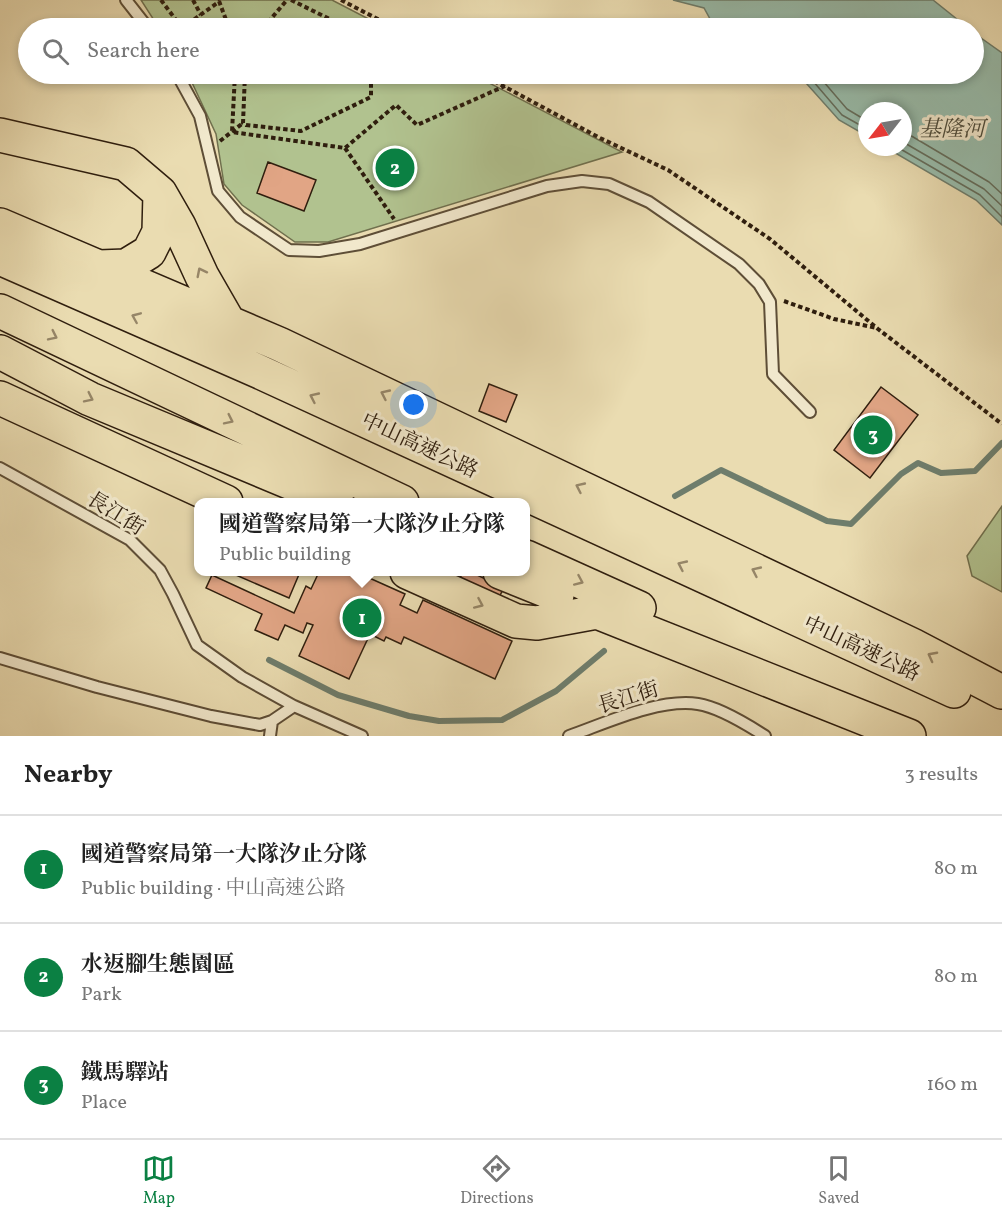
<!DOCTYPE html>
<html lang="en">
<head>
<meta charset="utf-8">
<style>
  :root { --surface:#fff; --page:#f6f6f6; --text:#222; --muted:#767676; --line:#e0e0e0; --accent:#0b8043 }
  body { margin:0; font-family:Vollkorn,"Noto Serif TC",serif; background:var(--page); color:var(--text) }
  .compass { position:absolute; left:858px; top:102px; width:54px; height:54px; border-radius:50%; background:var(--surface); box-shadow:0 3px 9px #0003; rotate:239deg }
  .you { position:absolute; left:414px; top:405px; width:21px; height:21px; margin:-15px; border:4px solid #fff; border-radius:50%; background:#1a73e8; box-shadow:0 0 0 9px #1a73e833 }
  .badge { display:grid; place-items:center; width:39px; height:39px; border-radius:50%; background:var(--accent); color:#fff; font-size:20px; font-weight:700 }
  .pin { position:absolute; translate:-50% -50%; border:3px solid #fff; box-shadow:0 2px 6px #0006 }
  .popup { position:absolute; left:194px; top:498px; width:336px; height:78px; box-sizing:border-box; display:grid; place-content:center; border-radius:12px; background:var(--surface); filter:drop-shadow(0 2px 4px #0005); font-size:20px; white-space:nowrap; color:var(--muted) }
  .popup b { font-size:22px; color:var(--text) }
  .popup::after { content:''; position:absolute; left:50%; top:100%; margin-left:-12px; border:12px solid transparent; border-top-color:var(--surface) }
  .list { margin:0; padding:0; list-style:none }
  h2 { display:flex; justify-content:space-between; align-items:center; height:78px; margin:0; padding:0 24px; font-size:26px }
  h2 small { font-size:20px; font-weight:400; color:var(--muted) }
  .list li { display:grid; grid-template-columns:39px 1fr auto; gap:18px; align-items:center; box-sizing:border-box; height:108px; padding:0 24px; border-top:2px solid var(--line) }
  .list b { display:block; font-size:22px; white-space:nowrap }
  .list p { margin:0; font-size:20px; white-space:nowrap; color:var(--muted) }
  .list em { font-size:20px; font-style:normal; color:var(--muted) }
  .icon { flex:none; width:33px; height:33px; fill:none; stroke:currentColor; stroke-width:2; stroke-linecap:round; stroke-linejoin:round }
  .map { position:relative; flex:none; width:1002px; height:736px; overflow:hidden }
  .search { position:absolute; background:var(--surface); box-shadow:0 3px 9px #0003; left:18px; right:18px; top:18px; height:66px; display:flex; align-items:center; gap:15px; box-sizing:border-box; padding:0 21px; border-radius:33px; color:var(--muted); font-size:22px }
  .sheet { height:402px; background:var(--surface) }
  nav { display:flex; justify-content:space-around; align-items:center; box-sizing:border-box; height:84px; border-top:2px solid var(--line); background:var(--surface); font-size:16px; color:var(--muted) }
  nav a { display:grid; justify-items:center; gap:3px }
  nav .on { color:var(--accent) }
  .map>svg:first-child { display:block }
</style>
</head>
<body>
<div class="map">
<svg width="1002" height="736" viewBox="0 0 1002 736">
  <rect width="100%" height="100%" fill="#eadcb1"/>
  <filter id="stains"><feTurbulence type="fractalNoise" baseFrequency=".00333" numOctaves="4"/><feColorMatrix values="0 0 0 0 .2 0 0 0 0 .09 0 0 0 0 .02 0 0 0 .5 -.17"/></filter>
  <radialGradient id="worn" r=".72"><stop offset=".6" stop-color="#630" stop-opacity="0"/><stop offset="1" stop-color="#630" stop-opacity=".3"/></radialGradient>
  <path fill="#b1c28f" stroke="#70704e" stroke-width="1.5" d="M141 0H332L386 28H159Z
    M188 74H472L622 152 328 242H295L242 205 224 184 216 134Z
    M1002 506V592L972 576 967 556Z"/>
  <path fill="#98bcab" stroke="#6e7d6c" stroke-width="1.5" d="M673 0H933L968 28H715L704 8Z
    M974 33 1002 53V225L976 200 885 147H903V111H867V136L839 120 798 74H974Z"/>
  <g fill="none" stroke-linecap="round" stroke-linejoin="round">
    <path stroke="#646d5c" stroke-width="1.5" d="M807 74 842 115 867 129
      M817 74 847 109 867 121
      M903 131 989 182 1002 194
      M903 142 984 189 1002 206
      M897 147 980 195 1002 217"/>
    <path stroke="#6e7d6c" stroke-width="6" d="M675 496 721 470 827 521 851 524 901 474 918 463 941 473 975 471 1002 443
      M269 660 338 695 409 716 439 721 502 720 556 691 604 651"/>
  </g>
  <path fill="#e1a585" stroke="#2f1e0e" stroke-width="1.5" d="M268 162 316 180 304 211 257 193Z
    M489 384 517 395 506 422 479 411Z
    M881 387 918 415 870 478 834 450Z
    M229 572H300L289 598Z
    M319 572H356L405 594 400 605 417 613 423 600 512 641 495 679 404 637 401 644 386 637 384 641 370 634 349 679 299 656 313 625 307 623 303 633 285 625 278 640 255 630 262 614 206 588 212 575 294 613 306 586 311 589Z
    M463 572H471L504 588 495 604 457 584Z"/>
  <g fill="none" stroke-linecap="round" stroke-linejoin="round">
    <defs>
      <path id="lane" d="M126 0 148 28
        M177 74 200 116 218 191 240 217 289 250 319 251 360 244 547 186 582 181 609 184 649 202 739 264 759 284 770 302 773 374 810 412
        M0 468 130 540 160 570 173 594 197 645 242 677 294 706 362 736
        M0 658 97 687 211 716 260 725 272 721 294 706
        M270 736 272 721
        M569 736C606 723 659 698 698 704 718 707 748 725 765 736"/>
      <path id="highway" d="M0 135 126 164 160 193 179 226 202 276 229 323
        M0 225 279 344 912 645 1002 692
        M0 258 260 372 954 691
        M99 267 126 266 149 252 159 232 160 193
        M0 311 402 502
        M0 352 90 399 337 502
        M0 398 226 502
        M526 557 639 608
        M407 572 516 621 537 623 597 612 909 736
        M500 572 557 595"/>
    </defs>
    <use href="#lane" stroke="#5e4e37" stroke-width="14"/>
    <use href="#highway" stroke="#2f1e0e" stroke-width="36"/>
    <path stroke="#2f1e0e" stroke-width="4" stroke-dasharray="4.5 3" stroke-linecap="butt" d="M161 0 182 28
      M193 0 201 15
      M291 0 348 28
      M341 0 395 28
      M219 1 229 28
      M182 28 220 1
      M263 28 287 0
      M235 74 232 132 345 148 396 105 417 125 505 86
      M245 74 243 123 246 125 301 131 371 97V74
      M481 74 600 138 668 170 770 239 878 329 1002 424
      M220 141 243 123
      M345 148 394 219
      M784 301 834 319 877 328"/>
    <use href="#lane" stroke="#f1e8cc" stroke-width="10"/>
    <use href="#highway" stroke="#eadcb1" stroke-width="33"/>
  </g>
  <defs><path id="oneway-chevron" d="M-2-3.5L2.5 0L-2 3.5" fill="none" stroke-width="1.6" stroke-linecap="round" stroke-linejoin="round" transform="scale(1.5)"/></defs>
  <g stroke="#968668">
    <use href="#oneway-chevron" transform="translate(201 272) rotate(-117)"/>
    <use href="#oneway-chevron" transform="translate(136 317) rotate(-157)"/>
    <use href="#oneway-chevron" transform="translate(53 336) rotate(26)"/>
    <use href="#oneway-chevron" transform="translate(385 394) rotate(-155)"/>
    <use href="#oneway-chevron" transform="translate(314 397) rotate(-155)"/>
    <use href="#oneway-chevron" transform="translate(89 398) rotate(26)"/>
    <use href="#oneway-chevron" transform="translate(229 420) rotate(26)"/>
    <use href="#oneway-chevron" transform="translate(580 487) rotate(-155)"/>
    <use href="#oneway-chevron" transform="translate(682 565) rotate(-155)"/>
    <use href="#oneway-chevron" transform="translate(756 571) rotate(-155)"/>
    <use href="#oneway-chevron" transform="translate(579 581) rotate(24)"/>
    <use href="#oneway-chevron" transform="translate(479 604) rotate(24)"/>
    <use href="#oneway-chevron" transform="translate(932 656) rotate(-152)"/>
  </g>
  <g text-anchor="middle" stroke-width="6" stroke-linejoin="round" paint-order="stroke">
    <g font-size="21" fill="#2f1e0e" stroke="#f1e8cc">
      <text transform="translate(420 445) rotate(25)" y="7">中山高速公路</text>
      <text transform="translate(116 513) rotate(32)" y="7">長江街</text>
      <text transform="translate(862 648) rotate(25)" y="7">中山高速公路</text>
      <text transform="translate(628 697) rotate(-17)" y="7">長江街</text>
    </g>
    <g font-size="22" font-style="italic" fill="#4e4d3d" stroke="#f1e8cc">
      <text x="952" y="136">基隆河</text>
    </g>
  </g>
  <rect width="100%" height="100%" filter="url(#stains)"/>
  <rect width="100%" height="100%" fill="url(#worn)"/>
</svg>
<svg class="compass" viewBox="-18 -18 36 36"><path d="M0-13l5 13h-10z" fill="#e53935"/><path d="M0 13l5-13h-10z" fill="#767676"/></svg>
<div class="you"></div>
<div class="pin badge" style="left:362px;top:618px">1</div>
<div class="popup"><b>國道警察局第一大隊汐止分隊</b>Public building</div>
<div class="pin badge" style="left:395px;top:168px">2</div>
<div class="pin badge" style="left:873px;top:435px">3</div>
<div class="search"><svg class="icon" aria-label="search" viewBox="0 0 24 24"><circle cx="10" cy="10" r="6"/><path d="M15 15l6 6"/></svg>Search here</div>
</div>
<section class="sheet">
<h2>Nearby<small>3 results</small></h2>
<ul class="list">
<li><span class="badge">1</span><div><b>國道警察局第一大隊汐止分隊</b><p>Public building · 中山高速公路</p></div><em>80 m</em></li>
<li><span class="badge">2</span><div><b>水返腳生態園區</b><p>Park</p></div><em>80 m</em></li>
<li><span class="badge">3</span><div><b>鐵馬驛站</b><p>Place</p></div><em>160 m</em></li>
</ul>
</section>
<nav>
<a class="on"><svg class="icon" aria-label="map" viewBox="0 0 24 24"><path d="M3 6l6-2 6 2 6-2v14l-6 2-6-2-6 2zM9 4v14M15 6v14"/></svg>Map</a>
<a><svg class="icon" aria-label="directions" viewBox="0 0 24 24"><path d="M12 3l9 9-9 9-9-9zM9 14v-3h6M13 9l2 2-2 2"/></svg>Directions</a>
<a><svg class="icon" aria-label="saved" viewBox="0 0 24 24"><path d="M7 4h10v16l-5-4-5 4z"/></svg>Saved</a>
</nav>
</body>
</html>
